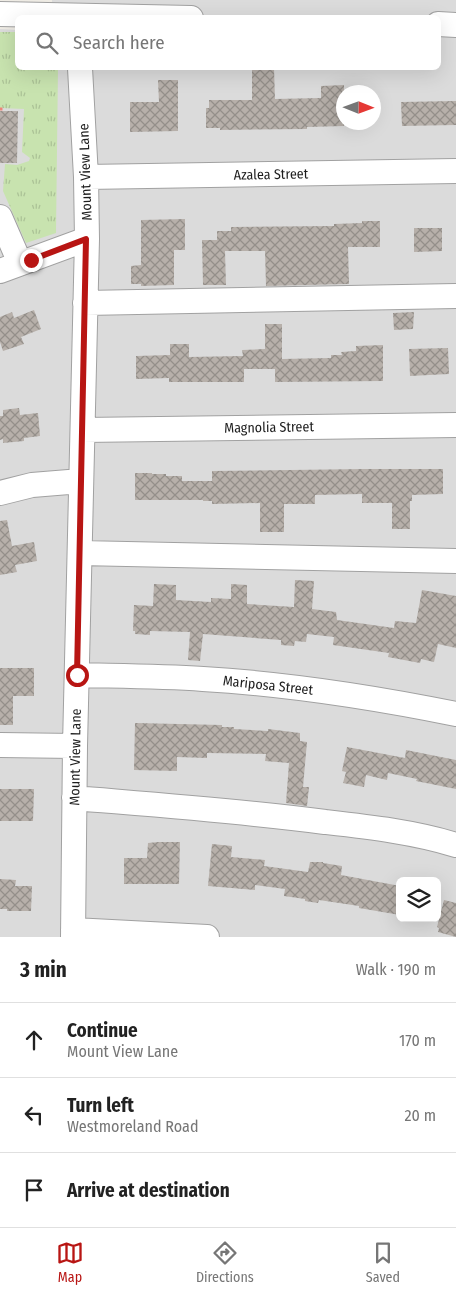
<!DOCTYPE html>
<html lang="en">
<head>
<meta charset="utf-8">
<style>
  :root { --surface:#fff; --page:#f2f2f2; --text:#222; --muted:#767676; --line:#e0e0e0; --accent:#b81513 }
  body { margin:0; font-family:"Fira Sans Condensed",sans-serif; background:var(--page); color:var(--text) }
  .controls { position:absolute; right:15px; bottom:15px; display:grid; overflow:hidden; border-radius:8px; box-shadow:0 5px 20px #0002 }
  .controls button { width:45px; height:45px; display:grid; place-items:center; padding:0; border:0; border-bottom:1px solid var(--line); background:var(--surface); color:var(--text); font:25px sans-serif }
  .compass { position:absolute; left:336px; top:85px; width:45px; height:45px; border-radius:50%; background:var(--surface); box-shadow:0 5px 20px #0002; rotate:91deg }
  .stop { position:absolute; width:15px; height:15px; margin:-11px; border:4px solid #b81513; border-radius:50%; background:#fff }
  .stop.end { background:#b81513; border-color:#fff; box-shadow:0 1px 5px #0008 }
  .list { margin:0; padding:0; list-style:none }
  h2 { display:flex; justify-content:space-between; align-items:center; height:65px; margin:0; padding:0 20px; font-size:21px }
  h2 small { font-size:16px; font-weight:400; color:var(--muted) }
  .list li { display:grid; grid-template-columns:32px 1fr auto; gap:15px; align-items:center; box-sizing:border-box; height:75px; padding:0 20px; border-top:1px solid var(--line) }
  .list b { display:block; font-size:19px; white-space:nowrap }
  .list p { margin:0; font-size:16px; white-space:nowrap; color:var(--muted) }
  .list em { font-size:16px; font-style:normal; color:var(--muted) }
  .icon { flex:none; width:28px; height:28px; fill:none; stroke:currentColor; stroke-width:2; stroke-linecap:round; stroke-linejoin:round }
  .map { position:relative; flex:none; width:456px; height:937px; overflow:hidden }
  .search { position:absolute; background:var(--surface); box-shadow:0 5px 20px #0002; left:15px; right:15px; top:15px; height:55px; display:flex; align-items:center; gap:12px; box-sizing:border-box; padding:0 18px; border-radius:8px; color:var(--muted); font-size:19px }
  .sheet { height:290px; background:var(--surface) }
  nav { display:flex; justify-content:space-around; align-items:center; box-sizing:border-box; height:70px; border-top:1px solid var(--line); background:var(--surface); font-size:14px; color:var(--muted) }
  nav a { display:grid; justify-items:center; gap:2px }
  nav .on { color:var(--accent) }
  .map>svg:first-child { display:block }
</style>
</head>
<body>
<div class="map">
<svg width="456" height="937" viewBox="0 0 456 937">
  <defs>
    <pattern id="grass-tufts" width="24" height="20" patternUnits="userSpaceOnUse" patternTransform="scale(1.25)"><rect width="24" height="20" fill="#c8e3af"/><path d="M3 7l-1-3M5 7V3M7 7l1-3M15 17l-1-3M17 17v-4M19 17l1-3" fill="none" stroke="#abc296"/></pattern>
    <pattern id="building-cross-hatch" width="8" height="8" patternUnits="userSpaceOnUse" patternTransform="scale(1.25)"><rect width="8" height="8" fill="#b7b0aa"/><path d="M0 0l8 8M0 8l8-8" fill="none" stroke="#948f8a"/></pattern>
  </defs>
  <rect width="100%" height="100%" fill="#eeebe4"/>
  <path fill="#dbdbdb" fill-rule="evenodd" d="M52 0H456V937H0V29L17 30 18 68H438V18H52ZM344 92H374V122H344ZM400 881H437V918H400Z"/>
  <path fill="url(#grass-tufts)" d="M0 32H17L18 68H58L56 233 26 243 3 191 5 164 17 165 29 161 30 158 22 152 24 109 0 108Z"/>
  <path fill="url(#building-cross-hatch)" d="M252 68H274L275 99 321 98V86L344 85V126L307 127V129L220 130V128H206V108H209V100H252Z
    M158 80H178V131L130 132V102H159Z
    M456 101V125L402 126 401 102Z
    M0 111H18L17 163H0Z
    M185 219V250H174V285L141 286V284H131V266L141 265V220Z
    M362 221H380V247H348L349 284 266 286 265 251H225L226 285H203L202 240H217V231H231V227L334 226V224L362 223Z
    M414 228H442V251L414 252Z
    M34 310 41 329 21 337 24 344 3 351 0 342V317L12 312 14 318Z
    M414 312 413 329 394 330 393 313Z
    M265 324H282V359L331 358V355H342L341 352 356 351V346L383 345V381L275 382V369H244V382H169V378L136 379V356L170 355V344H189V357L243 356 242 350 265 349Z
    M448 348 449 374 410 376 409 349Z
    M19 408 20 415 38 413 40 436 24 438V441L3 443V439L0 440V416H3V410Z
    M364 469H443V494L412 495V501H410V529H392V503H362V494L315 495V504H284V532H260V503L212 504V501H203V500H135V473H152V474H166V476H182V481H212V471Z
    M7 520 12 546 34 542 37 561 15 565 17 572 0 575V521Z
    M295 580 314 581 312 609 336 612 337 620 394 628 395 621 416 623 422 590 456 596V648L438 644 434 662 421 659 420 663 388 657 389 653 333 645 334 637 307 634 306 642 295 641 294 646 281 645V640L203 634 200 661 188 660 190 632 150 631V635L135 634V631H133L134 605 153 606 154 584 176 585V600L211 602V598L231 599V584L247 585V604L294 607Z
    M0 668H34V696H13V725H0Z
    M135 723 222 725V727H234V729L268 731V729L300 733V741L307 742 303 787H309L307 806 286 803 289 763 265 761 266 754 207 753V758L177 757V771L134 770Z
    M347 747 405 758 406 750 456 760V789L416 781 417 779 388 773 387 780 366 775 364 787 343 783 346 772 342 771Z
    M0 789H34L33 821H0Z
    M158 842H180L179 884H124V858H147L148 843Z
    M212 844 232 846 231 857 265 860 264 866 308 872 310 862H323V863L342 866 341 875 400 886V915L359 908V906L319 900 318 903 305 901V899L284 896 285 889 255 885V890L208 886Z
    M0 879 16 880 15 886H32L31 911H7V909H0Z
    M444 900 456 903V937L438 932 439 928 437 927Z"/>
  <g fill="none" stroke-linecap="round" stroke-linejoin="round">
    <defs>
      <path id="minor" d="M0 14 191 18
        M438 24 456 25
        M86 177 456 171
        M0 217 20 263
        M0 271 87 239
        M85 303 456 296
        M83 430 456 425
        M0 493 32 485 81 481
        M80 553 456 561
        M77 675C119 676 161 676 203 679 288 684 372 697 456 714
        M0 745 75 746
        M74 798C158 805 242 811 325 822 369 827 414 832 456 845
        M73 930 207 937
        M73 937 75 746 87 239 86 177 80 68"/>
    </defs>
    <use href="#minor" stroke="#a1a1a1" stroke-width="26"/>
    <path stroke="#ec8477" stroke-width="3" stroke-dasharray="2.5 2.5" stroke-linecap="butt" d="M0 109H4"/>
    <use href="#minor" stroke="#fff" stroke-width="24"/>
  </g>
  <g fill="none" stroke-linecap="round" stroke-linejoin="round">
    <path stroke="#b81513" stroke-width="6" d="M31 260 86 239 77 675"/>
  </g>
  <g text-anchor="middle" stroke-width="4" stroke-linejoin="round" paint-order="stroke">
    <g font-size="14" fill="#1d1d1d" stroke="#fff">
      <text transform="translate(85 172) rotate(-92)" y="5">Mount View Lane</text>
      <text transform="translate(271 174) rotate(-1)" y="5">Azalea Street</text>
      <text transform="translate(269 427) rotate(-1)" y="5">Magnolia Street</text>
      <text transform="translate(268 685) rotate(6)" y="5">Mariposa Street</text>
      <text transform="translate(75 757) rotate(-89)" y="5">Mount View Lane</text>
    </g>
  </g>
</svg>
<div class="controls">
<button><svg class="icon" aria-label="layers" viewBox="0 0 24 24"><path d="M12 4l9 5-9 5-9-5zM3 14l9 5 9-5"/></svg></button>
</div>
<svg class="compass" viewBox="-18 -18 36 36"><path d="M0-13l5 13h-10z" fill="#e53935"/><path d="M0 13l5-13h-10z" fill="#767676"/></svg>
<div class="stop" style="left:77px;top:675px"></div>
<div class="stop end" style="left:31px;top:260px"></div>
<div class="search"><svg class="icon" aria-label="search" viewBox="0 0 24 24"><circle cx="10" cy="10" r="6"/><path d="M15 15l6 6"/></svg>Search here</div>
</div>
<section class="sheet">
<h2>3 min<small>Walk · 190 m</small></h2>
<ul class="list">
<li><svg class="icon" aria-label="ahead" viewBox="0 0 24 24"><path d="M12 20V5M6 11l6-6 6 6"/></svg><div><b>Continue</b><p>Mount View Lane</p></div><em>170 m</em></li>
<li><svg class="icon" aria-label="left" viewBox="0 0 24 24"><path d="M17 20v-9H6M10 6l-5 5 5 5"/></svg><div><b>Turn left</b><p>Westmoreland Road</p></div><em>20 m</em></li>
<li><svg class="icon" aria-label="arrive" viewBox="0 0 24 24"><path d="M6 21V4h12l-3 4 3 4H6"/></svg><div><b>Arrive at destination</b></div></li>
</ul>
</section>
<nav>
<a class="on"><svg class="icon" aria-label="map" viewBox="0 0 24 24"><path d="M3 6l6-2 6 2 6-2v14l-6 2-6-2-6 2zM9 4v14M15 6v14"/></svg>Map</a>
<a><svg class="icon" aria-label="directions" viewBox="0 0 24 24"><path d="M12 3l9 9-9 9-9-9zM9 14v-3h6M13 9l2 2-2 2"/></svg>Directions</a>
<a><svg class="icon" aria-label="saved" viewBox="0 0 24 24"><path d="M7 4h10v16l-5-4-5 4z"/></svg>Saved</a>
</nav>
</body>
</html>
